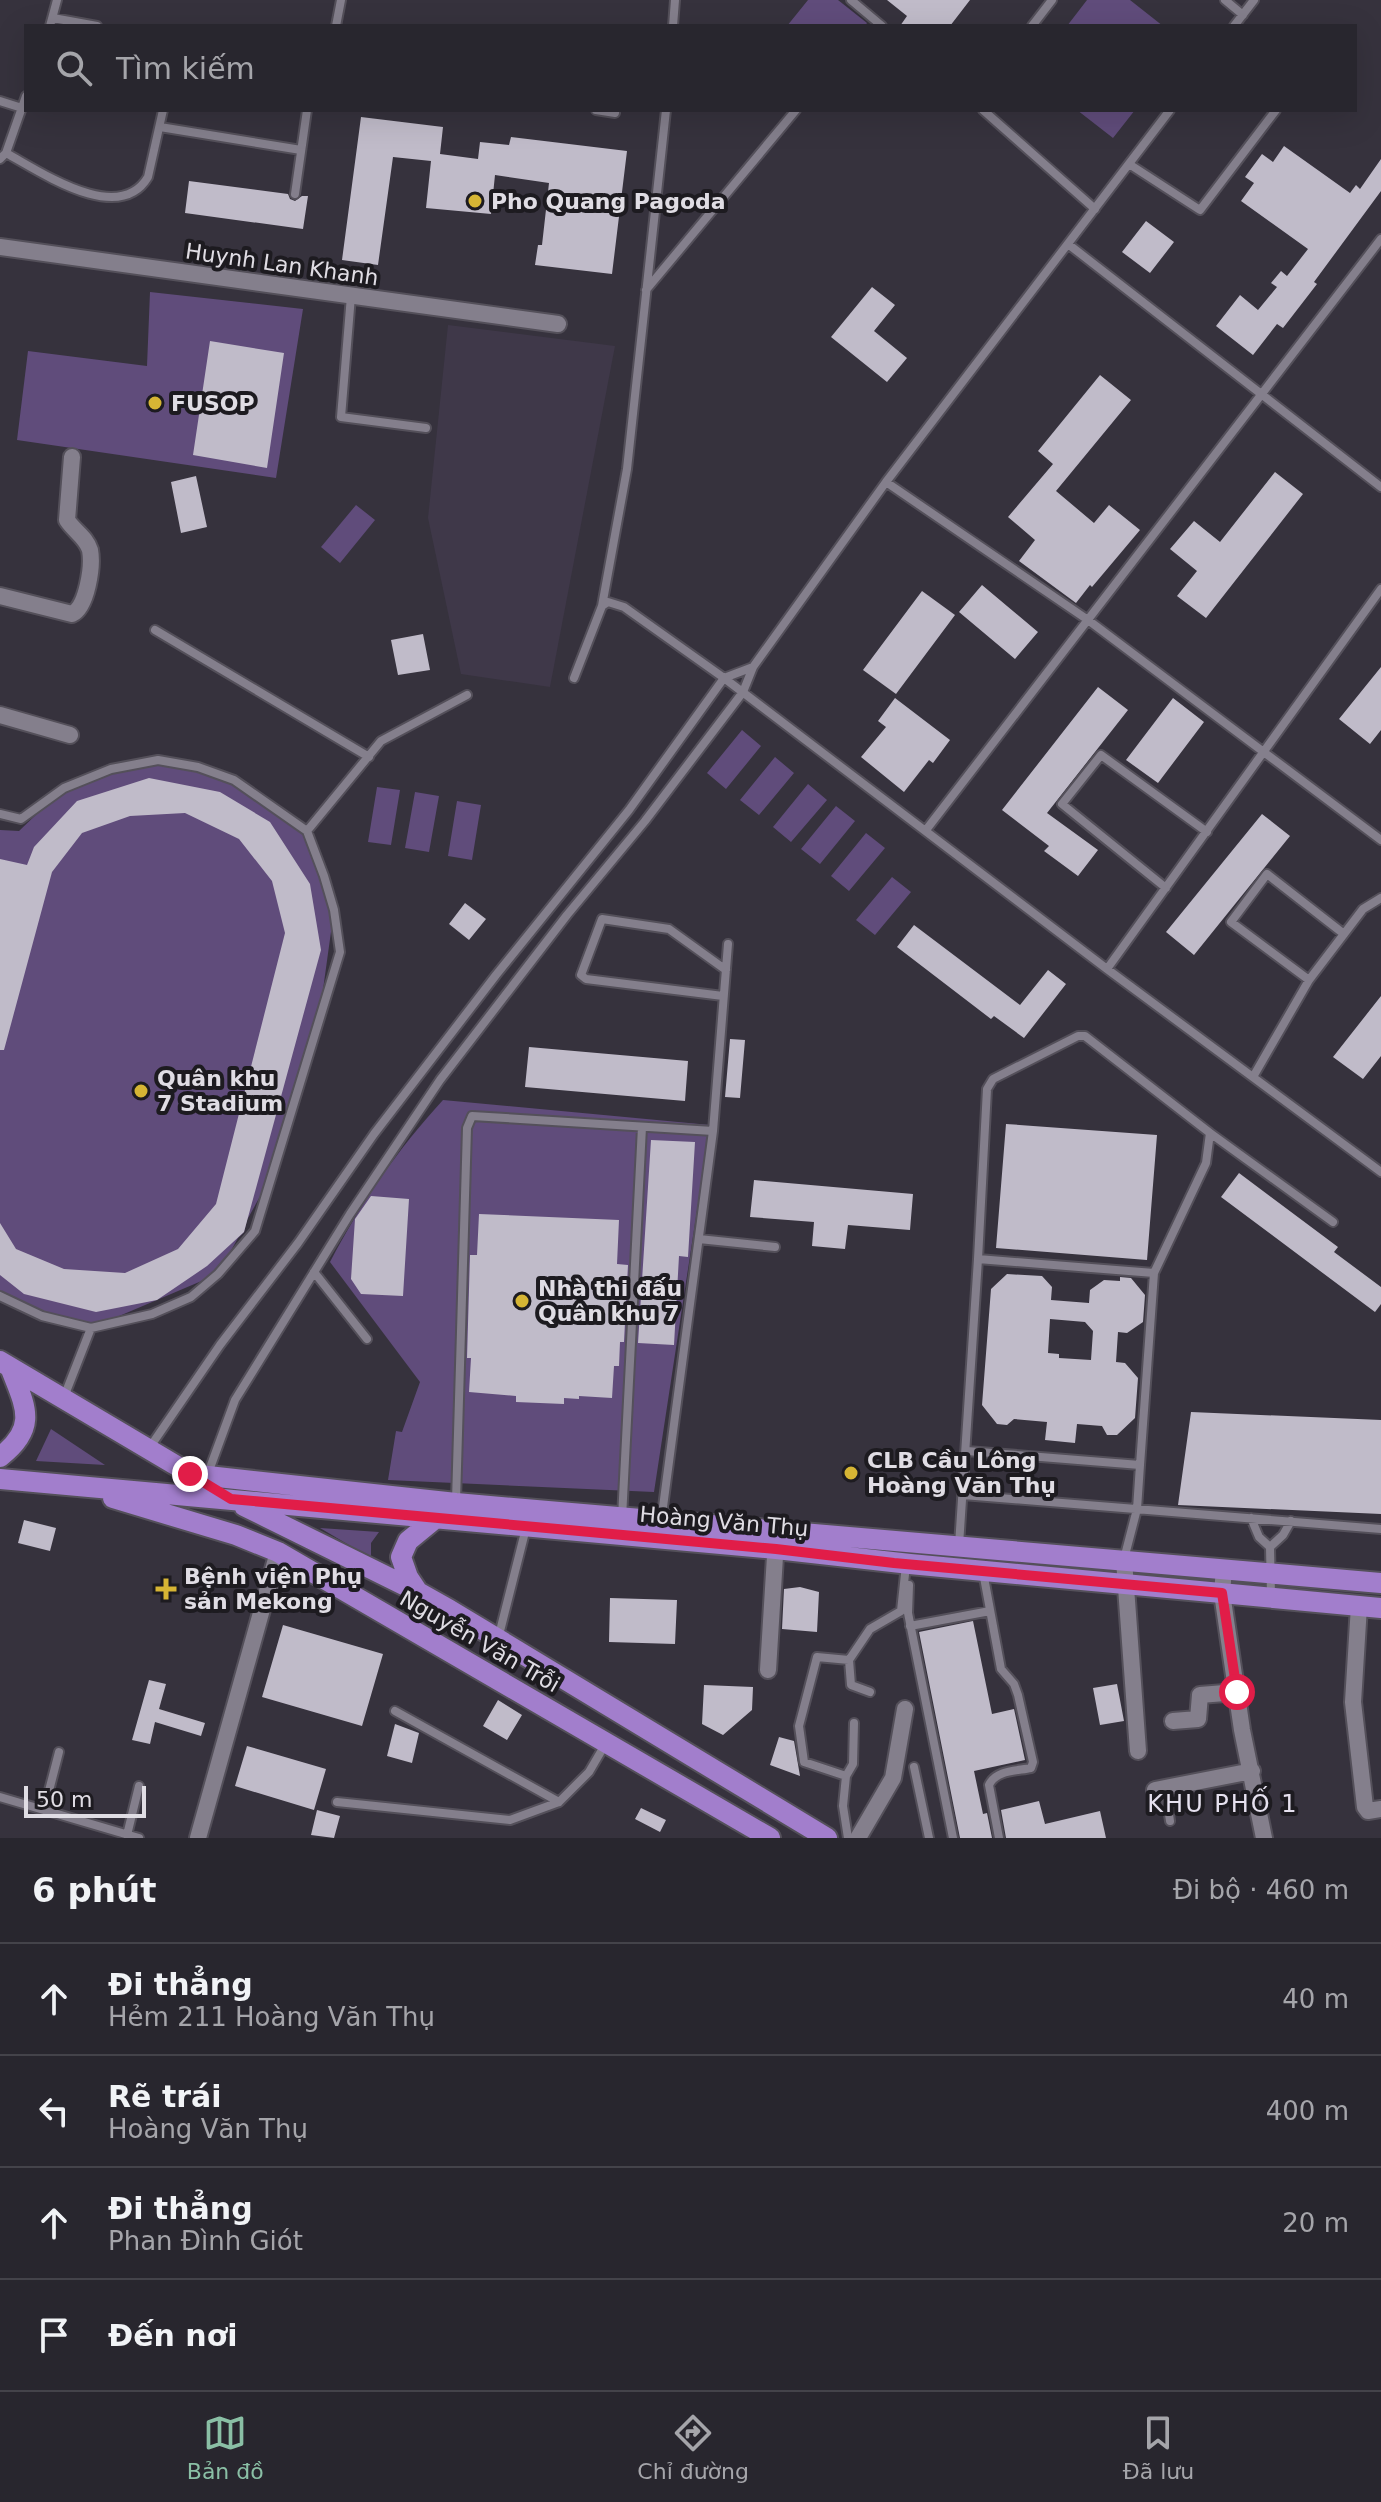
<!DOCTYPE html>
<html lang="vi">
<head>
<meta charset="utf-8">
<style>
  :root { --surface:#28262e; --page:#302e36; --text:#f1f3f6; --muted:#a5a5aa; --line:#44434a; --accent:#8abfa5 }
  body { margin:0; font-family:"DejaVu Sans",sans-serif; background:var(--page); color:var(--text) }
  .scale { position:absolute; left:24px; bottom:20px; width:122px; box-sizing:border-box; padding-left:8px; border:4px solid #e0dde4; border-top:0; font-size:22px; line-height:28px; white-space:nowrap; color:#e0dde4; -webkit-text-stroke:6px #1d1b20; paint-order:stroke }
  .stop { position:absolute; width:24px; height:24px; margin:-18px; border:6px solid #e11d48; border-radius:50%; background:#fff }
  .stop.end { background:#e11d48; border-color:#fff; box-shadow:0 2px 8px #0008 }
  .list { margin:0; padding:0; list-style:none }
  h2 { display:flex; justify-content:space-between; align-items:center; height:104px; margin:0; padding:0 32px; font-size:34px }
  h2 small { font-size:26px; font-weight:400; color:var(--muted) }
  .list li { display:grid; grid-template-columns:52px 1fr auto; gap:24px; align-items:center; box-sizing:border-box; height:112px; padding:0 32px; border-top:2px solid var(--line) }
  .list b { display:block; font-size:30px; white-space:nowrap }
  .list p { margin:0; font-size:26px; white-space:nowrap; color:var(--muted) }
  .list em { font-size:26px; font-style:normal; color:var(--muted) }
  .icon { flex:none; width:44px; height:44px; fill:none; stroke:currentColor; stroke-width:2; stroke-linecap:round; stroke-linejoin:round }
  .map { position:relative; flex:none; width:1381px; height:1838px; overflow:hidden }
  .search { position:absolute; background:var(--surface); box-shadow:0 8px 32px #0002; left:24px; right:24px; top:24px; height:88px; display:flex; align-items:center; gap:20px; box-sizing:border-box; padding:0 28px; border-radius:0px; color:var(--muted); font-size:30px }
  .sheet { height:552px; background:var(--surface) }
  nav { display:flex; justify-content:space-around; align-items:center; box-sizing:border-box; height:112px; border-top:2px solid var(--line); background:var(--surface); font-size:22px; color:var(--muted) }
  nav a { display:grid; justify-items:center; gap:4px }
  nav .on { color:var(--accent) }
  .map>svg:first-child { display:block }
</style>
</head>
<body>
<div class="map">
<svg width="1381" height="1838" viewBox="0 0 1381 1838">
  <rect width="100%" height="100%" fill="#36323d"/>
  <path fill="#3f3849" d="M448 325 615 346 550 687 461 674 428 518Z"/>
  <path fill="#604c7b" d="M808 0H838L867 23 865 26H787Z
    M1087 0H1130L1163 26H1067Z
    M1077 110H1135L1113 138Z
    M150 292 303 309 276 478 17 440 28 351 147 366Z
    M356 505 375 520 340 563 321 547Z
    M742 730 761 746 726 789 707 773Z
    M775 757 794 773 759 815 740 800Z
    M158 760 234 780 307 831 334 910 318 1026 274 1171 247 1220 244 1232 238 1238 218 1274 91 1328 0 1296V830L19 831 64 788Z
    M808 784 827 800 791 842 773 827Z
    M377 787 400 790 391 845 368 842Z
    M415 792 439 796 429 852 405 848Z
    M457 801 481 805 472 860 448 856Z
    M836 806 855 821 820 864 801 849Z
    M866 833 885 848 849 891 831 876Z
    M892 877 911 892 875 935 856 920Z
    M443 1100 710 1125 654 1492 388 1480 396 1431 402 1432 420 1382 330 1262C361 1203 397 1150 443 1100Z
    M51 1429 105 1465 36 1461Z
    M320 1528 379 1532 371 1543V1558Z"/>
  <path fill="#c0bbc9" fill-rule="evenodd" d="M887 0H970L950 26H900L907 16Z
    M361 117 443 127 440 154 478 159 480 142 509 145 511 137 627 151 612 274 535 265 538 245H542L549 183 495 175 491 214 426 208 431 161 393 157 378 265 342 260Z
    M1284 146 1350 193 1356 185 1360 189 1381 159V191L1314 282 1317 284 1283 328 1277 324 1253 355 1216 326 1240 295 1258 310 1277 287 1271 283 1281 271 1287 276 1308 249 1241 201 1254 183 1245 177 1262 154 1273 162Z
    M189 181 288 194 290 199 295 201 302 196H308L303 229 185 213Z
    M1146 221 1174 242 1150 273 1122 252Z
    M872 287 895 305 874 331 907 358 887 382 831 337Z
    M210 341 284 353 267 468 193 455Z
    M1100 375 1131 400 1056 491 1094 523 1109 505 1140 530 1092 587 1090 585 1076 603 1019 561 1035 540 1008 517 1053 464 1038 451Z
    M1275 472 1303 494 1206 618 1177 596 1197 571 1170 549 1194 521 1220 542Z
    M196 476 207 527 181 533 171 482Z
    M982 585 1038 632 1015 659 959 612Z
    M922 591 955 615 896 694 863 670Z
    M423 634 430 670 398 675 391 640Z
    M1381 667V730L1370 744 1339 719Z
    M1098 687 1128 710 1047 813 1098 850 1078 876 1044 851 1049 846 1002 810Z
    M895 698 950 740 933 763 929 760 904 792 861 757 886 727 878 721Z
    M1173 698 1204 722 1158 783 1126 760Z
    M149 778 220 792 270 822 310 884 321 950 244 1232 207 1266 157 1300 96 1312 24 1294 0 1275V1223L16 1249 64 1269 125 1273 178 1249 216 1204 285 933 272 881 239 839 185 813 130 816 82 833 52 872 4 1050H0V859L27 865 34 847 77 801Z
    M1262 814 1290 836 1194 955 1166 932Z
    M465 903 486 919 469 940 449 924Z
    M914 925 1020 1005 1048 970 1066 984 1024 1038 994 1016 991 1019 897 947Z
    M1381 996V1056L1363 1079 1333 1057Z
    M730 1039 745 1040 740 1098 725 1097Z
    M529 1047 688 1061 685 1101 525 1087Z
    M1006 1124 1157 1135 1147 1260 996 1248Z
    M651 1140 695 1142 688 1257 679 1256 674 1345 638 1343Z
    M1239 1173 1338 1247 1334 1252 1381 1287V1304L1375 1312 1221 1197Z
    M754 1180 913 1194 910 1230 848 1225 845 1249 812 1246 814 1222 750 1217Z
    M371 1196 409 1199 403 1296 361 1294 351 1279 355 1219Z
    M479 1214 619 1220 617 1264 628 1265 624 1342H620L619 1366H614L612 1398 579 1396V1399L564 1398V1404L516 1402V1396L469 1392 471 1358H467L470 1255H477Z
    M1007 1274 1042 1276 1052 1287 1051 1300 1089 1303 1090 1290 1104 1280 1120 1281V1277L1131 1278 1145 1295 1143 1322 1127 1333 1118 1332 1116 1362 1125 1363 1138 1378 1135 1418 1117 1435H1107L1102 1426 1077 1424 1075 1443 1045 1440 1047 1422 1014 1419 1007 1425 997 1424 982 1405 991 1289ZM1050 1319 1085 1322 1093 1331 1091 1360 1059 1358V1354L1048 1353Z
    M1191 1412 1381 1420V1514L1178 1505Z
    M24 1520 56 1528 50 1551 18 1543Z
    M800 1587 819 1592 817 1632 782 1629 784 1589Z
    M610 1598 677 1600 675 1644 609 1642Z
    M973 1621 992 1714 1014 1709 1025 1760 974 1771 983 1814 987 1813 992 1838H960L919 1632Z
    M283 1625 383 1654 362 1726 262 1697Z
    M149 1680 166 1684 159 1709 205 1723 201 1736 155 1722 150 1744 132 1740Z
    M1117 1684 1124 1721 1100 1725 1093 1688Z
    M704 1685 753 1687 752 1710 723 1735 702 1724Z
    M498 1700 522 1715 507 1740 483 1726Z
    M395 1724 419 1733 412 1763 387 1756Z
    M779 1737 794 1741 800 1776 770 1765Z
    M247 1746 326 1769 314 1810 235 1786Z
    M1039 1801 1045 1824 1100 1811 1106 1838H1006L1001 1810Z
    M641 1808 666 1820 660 1832 635 1819Z
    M317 1810 340 1816 334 1838 311 1835Z"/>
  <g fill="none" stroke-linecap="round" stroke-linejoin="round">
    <defs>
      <path id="service" d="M851 0 882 26
        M1225 0 1243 15
        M53 18 97 26
        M50 26 57 0
        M336 26 341 0
        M673 26 675 0
        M1032 26 1052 0
        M1234 26 1254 0
        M0 101 22 108
        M596 110 615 113
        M983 110 1095 209
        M160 127 301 150
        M6 153C41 172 119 226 148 177L163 110
        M0 159 6 153 26 96
        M1129 164 1200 210 1276 110
        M295 194 307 110
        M1068 244 1381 487
        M646 290 796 110
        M351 296 341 417 426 428
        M886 482 1170 110
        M602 606 627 469 666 110
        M155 630 369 757
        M574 678 602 606 608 602 624 607 724 678 1107 969 1381 1172
        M0 814 21 819 64 788 111 769 158 760 198 767 234 780 307 831 324 876 334 910 340 952 255 1231 218 1274 191 1297 152 1314 91 1328 42 1316 0 1296
        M926 830 1381 239
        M307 831 381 741 467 695
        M1166 888 1062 804 1101 755 1207 832
        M1107 969 1381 589
        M1309 980 1231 922 1267 874 1344 934
        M723 996 586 979 581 975 602 919 669 929 726 970
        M1253 1077 1309 980 1363 909 1381 898
        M699 1239 775 1247
        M978 1259 987 1089 993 1079 1078 1036H1085L1210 1133 1333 1222
        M314 1272 367 1339
        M64 1397 91 1328
        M150 1447 220 1345 298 1243 374 1134 496 975 629 810 724 678 753 667
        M967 1451 1140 1465 1137 1509 1124 1559
        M1140 1465 1154 1273 1206 1163 1210 1133
        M207 1476 235 1400 350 1214 440 1080 567 915 645 821 743 692 753 667 886 482 1088 620 1381 840
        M963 1495 1381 1529
        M456 1501 467 1128 472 1116 713 1131
        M622 1518 642 1127
        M1251 1518 1259 1537 1270 1547 1271 1595
        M661 1522 713 1131 728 944
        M959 1545 978 1259 1154 1273
        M1270 1547 1283 1535 1291 1521
        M983 1572 1001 1669 1014 1684 1018 1695 1033 1762 1031 1768C1016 1771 996 1770 989 1785L999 1838
        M909 1585 908 1613 953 1838
        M910 1626 990 1611
        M498 1639 526 1528
        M849 1660 851 1685 870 1692
        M395 1711 559 1802
        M914 1767 929 1838
        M846 1776 853 1764 854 1723
        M1165 1788 1170 1821
        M0 1797 139 1838
        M337 1802 510 1820 559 1802 589 1772 606 1743
        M44 1810 59 1752
        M127 1835 139 1786
        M848 1838 843 1806 846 1776 804 1762 799 1726 817 1657 849 1660 870 1629 901 1611 906 1565"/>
      <path id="minor" d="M0 247 558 324
        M0 596 72 614C87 607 93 566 90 550 86 537 74 531 67 520L72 457
        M0 715 70 735
        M1124 1560 1138 1751
        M1224 1569 1222 1593 1242 1730 1264 1838
        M1359 1606 1353 1702 1365 1807 1368 1811 1381 1809
        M768 1670 776 1540
        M1173 1721 1198 1719 1200 1695 1237 1692
        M1155 1790 1252 1771
        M198 1838 278 1552
        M858 1838 893 1778 905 1709"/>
      <path id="primary" d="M0 1361 199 1479
        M0 1457C39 1427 25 1406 10 1367
        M190 1474 456 1503 1381 1583
        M0 1479 776 1549 910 1564 1381 1608
        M113 1498 236 1535 278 1552 770 1838
        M244 1506 418 1592 450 1610 827 1838
        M418 1592 408 1577 401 1557 408 1541 436 1518"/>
    </defs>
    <use href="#service" stroke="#54505a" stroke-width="12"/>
    <use href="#minor" stroke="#54505a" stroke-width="20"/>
    <use href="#primary" stroke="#54505a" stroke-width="24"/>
    <use href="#service" stroke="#847f8c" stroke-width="8"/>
    <use href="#minor" stroke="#847f8c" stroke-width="16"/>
    <use href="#primary" stroke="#a27ecc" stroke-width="20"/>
  </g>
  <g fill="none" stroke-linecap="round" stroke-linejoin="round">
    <path stroke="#e11d48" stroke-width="10" d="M190 1474 231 1499 776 1549 894 1563 1222 1593 1237 1692"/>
  </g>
  <g fill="#d6b534" stroke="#1d1b20" stroke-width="3">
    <circle cx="475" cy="201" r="8"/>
    <circle cx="155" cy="403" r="8"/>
    <circle cx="141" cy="1091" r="8"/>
    <circle cx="522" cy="1301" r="8"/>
    <circle cx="851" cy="1473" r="8"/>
    <path d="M162 1577h8v8h8v8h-8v8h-8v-8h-8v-8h8z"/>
  </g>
  <g text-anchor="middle" stroke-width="8" stroke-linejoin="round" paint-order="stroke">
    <g font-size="22" font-weight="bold" fill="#e0dde4" stroke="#1d1b20" text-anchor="start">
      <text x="491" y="209">Pho Quang Pagoda</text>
      <text x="171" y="411">FUSOP</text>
      <text x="157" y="1086">Quân khu<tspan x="157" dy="25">7 Stadium</tspan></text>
      <text x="538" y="1296">Nhà thi đấu<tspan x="538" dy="25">Quân khu 7</tspan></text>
      <text x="867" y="1468">CLB Cầu Lông<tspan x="867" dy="25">Hoàng Văn Thụ</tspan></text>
      <text x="184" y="1584">Bệnh viện Phụ<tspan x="184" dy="25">sản Mekong</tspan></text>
    </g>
    <g font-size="22" fill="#e0dde4" stroke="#1d1b20">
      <text transform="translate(282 264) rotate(8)" y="8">Huynh Lan Khanh</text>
      <text transform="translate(724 1521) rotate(5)" y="8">Hoàng Văn Thụ</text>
      <text transform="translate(480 1641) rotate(30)" y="8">Nguyễn Văn Trỗi</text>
    </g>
    <g font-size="24" letter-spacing="2" fill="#e6e1ef" stroke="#1d1b20">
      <text x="1223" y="1812">KHU PHỐ 1</text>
    </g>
  </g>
</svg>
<div class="scale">50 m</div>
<div class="stop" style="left:1237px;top:1692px"></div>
<div class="stop end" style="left:190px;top:1474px"></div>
<div class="search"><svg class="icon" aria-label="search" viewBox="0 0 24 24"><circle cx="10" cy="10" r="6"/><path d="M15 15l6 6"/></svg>Tìm kiếm</div>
</div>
<section class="sheet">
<h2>6 phút<small>Đi bộ · 460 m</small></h2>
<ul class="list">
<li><svg class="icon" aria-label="ahead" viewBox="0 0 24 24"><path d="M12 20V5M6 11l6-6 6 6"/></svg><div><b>Đi thẳng</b><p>Hẻm 211 Hoàng Văn Thụ</p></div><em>40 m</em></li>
<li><svg class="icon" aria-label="left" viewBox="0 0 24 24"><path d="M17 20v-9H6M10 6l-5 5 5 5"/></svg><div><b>Rẽ trái</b><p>Hoàng Văn Thụ</p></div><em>400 m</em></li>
<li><svg class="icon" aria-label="ahead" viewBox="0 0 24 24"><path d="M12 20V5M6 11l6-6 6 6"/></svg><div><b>Đi thẳng</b><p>Phan Đình Giót</p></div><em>20 m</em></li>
<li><svg class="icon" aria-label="arrive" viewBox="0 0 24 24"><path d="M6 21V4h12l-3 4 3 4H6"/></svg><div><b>Đến nơi</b></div></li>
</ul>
</section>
<nav>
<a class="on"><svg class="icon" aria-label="map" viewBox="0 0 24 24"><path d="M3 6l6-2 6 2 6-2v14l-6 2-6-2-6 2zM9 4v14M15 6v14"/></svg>Bản đồ</a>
<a><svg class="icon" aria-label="directions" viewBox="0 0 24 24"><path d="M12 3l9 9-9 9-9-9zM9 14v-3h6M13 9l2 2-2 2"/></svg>Chỉ đường</a>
<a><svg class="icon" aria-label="saved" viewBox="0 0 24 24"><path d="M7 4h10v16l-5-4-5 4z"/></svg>Đã lưu</a>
</nav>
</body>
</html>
